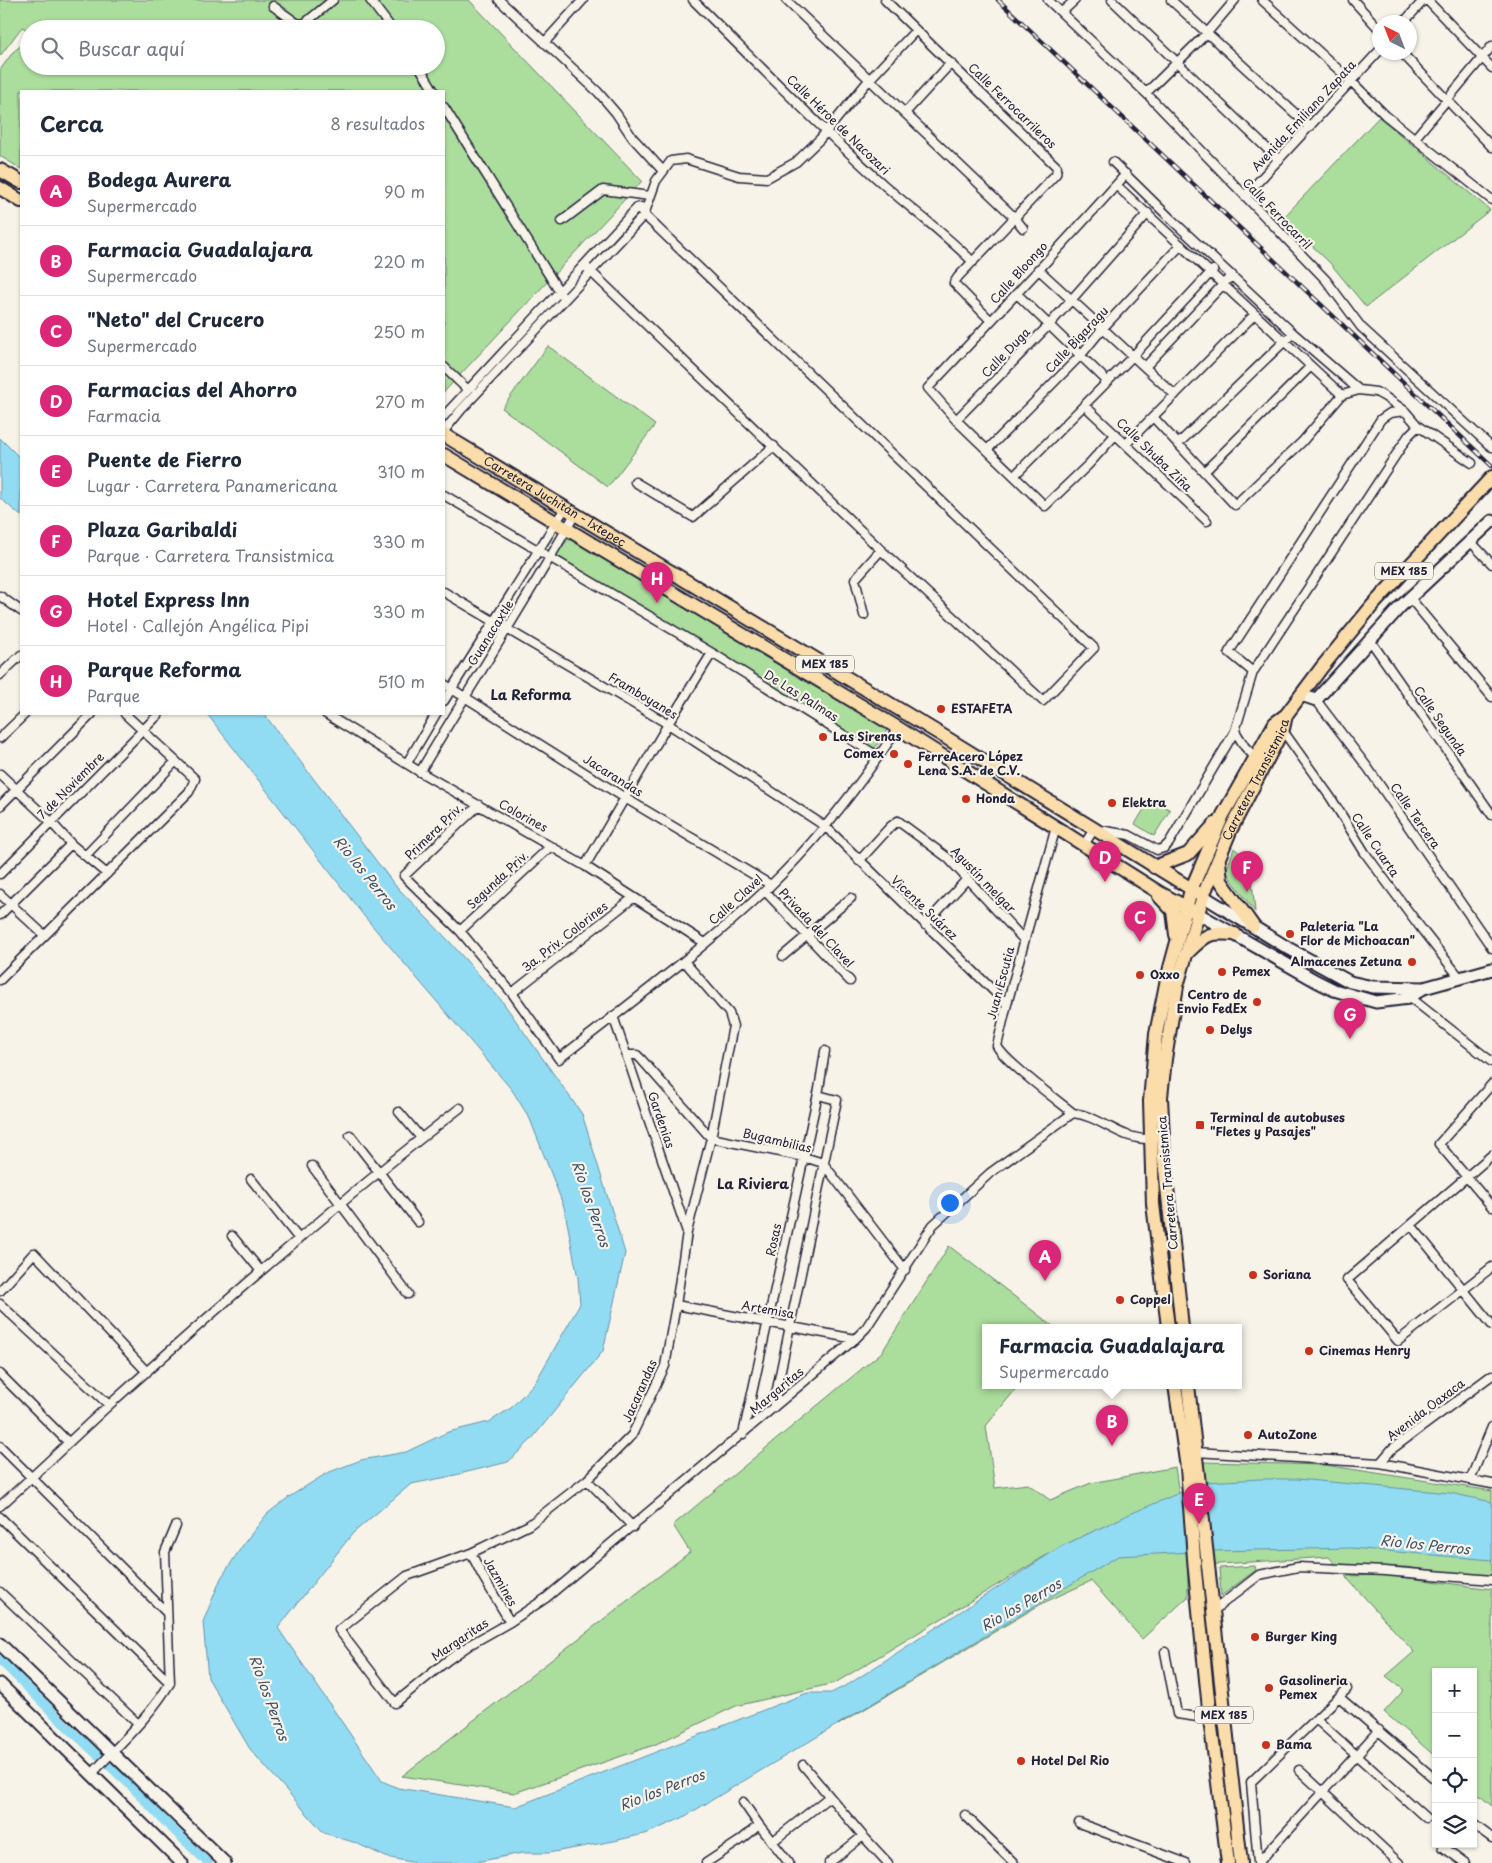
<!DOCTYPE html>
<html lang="es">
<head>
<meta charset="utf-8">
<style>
  :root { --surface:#fff; --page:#f2f2f3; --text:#1f2937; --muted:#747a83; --line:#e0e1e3; --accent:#db2777 }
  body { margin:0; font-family:"Playpen Sans",sans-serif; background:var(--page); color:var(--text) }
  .controls { position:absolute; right:15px; bottom:15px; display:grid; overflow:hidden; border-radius:0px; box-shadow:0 1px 4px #0004 }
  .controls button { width:45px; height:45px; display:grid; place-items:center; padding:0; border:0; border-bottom:1px solid var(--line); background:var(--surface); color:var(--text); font:25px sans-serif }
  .compass { position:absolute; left:1372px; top:15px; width:45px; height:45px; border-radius:50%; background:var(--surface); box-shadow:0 1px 4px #0004; rotate:318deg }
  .you { position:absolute; left:949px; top:1202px; width:18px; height:18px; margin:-12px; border:4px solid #fff; border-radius:50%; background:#1a73e8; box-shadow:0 0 0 8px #1a73e833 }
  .badge { display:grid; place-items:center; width:32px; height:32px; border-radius:50%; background:var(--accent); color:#fff; font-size:16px; font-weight:700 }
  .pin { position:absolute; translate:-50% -41px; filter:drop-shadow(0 1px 2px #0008) }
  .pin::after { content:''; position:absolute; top:26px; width:18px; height:15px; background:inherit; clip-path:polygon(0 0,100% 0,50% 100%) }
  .popup { position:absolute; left:982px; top:1324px; width:260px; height:65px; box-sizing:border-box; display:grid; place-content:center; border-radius:0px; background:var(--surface); filter:drop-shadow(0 1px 4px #0005); font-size:16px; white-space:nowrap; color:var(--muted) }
  .popup b { font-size:19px; color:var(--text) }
  .popup::after { content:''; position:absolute; left:50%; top:100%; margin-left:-10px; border:10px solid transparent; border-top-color:var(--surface) }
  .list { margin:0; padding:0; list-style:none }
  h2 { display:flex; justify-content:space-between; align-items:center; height:65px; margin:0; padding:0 20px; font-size:21px }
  h2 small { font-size:16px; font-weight:400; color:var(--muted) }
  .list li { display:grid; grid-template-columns:32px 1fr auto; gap:15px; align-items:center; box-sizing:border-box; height:70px; padding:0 20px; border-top:1px solid var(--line) }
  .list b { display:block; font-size:19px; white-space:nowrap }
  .list p { margin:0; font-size:16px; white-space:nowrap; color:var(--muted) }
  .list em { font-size:16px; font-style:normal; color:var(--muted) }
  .icon { flex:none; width:28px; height:28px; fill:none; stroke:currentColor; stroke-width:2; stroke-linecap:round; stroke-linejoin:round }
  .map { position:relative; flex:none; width:1492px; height:1863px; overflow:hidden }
  .search { position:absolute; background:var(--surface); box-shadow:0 1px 4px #0004; left:20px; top:20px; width:425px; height:55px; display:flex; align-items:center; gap:12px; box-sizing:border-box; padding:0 18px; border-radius:28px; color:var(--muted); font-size:19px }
  .panel { position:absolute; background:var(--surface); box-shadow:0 1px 4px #0004; left:20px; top:90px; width:425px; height:625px; border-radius:0px }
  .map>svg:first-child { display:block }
</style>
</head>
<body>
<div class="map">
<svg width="1492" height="1863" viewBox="0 0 1492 1863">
  <rect width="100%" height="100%" fill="#f7f3e8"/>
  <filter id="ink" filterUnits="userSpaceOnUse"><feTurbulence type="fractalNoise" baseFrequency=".02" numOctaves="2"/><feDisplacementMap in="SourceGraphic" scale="10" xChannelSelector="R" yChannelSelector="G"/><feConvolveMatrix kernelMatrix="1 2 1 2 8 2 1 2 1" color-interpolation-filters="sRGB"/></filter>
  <g filter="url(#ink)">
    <path fill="#abdd9d" stroke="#66806c" d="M0 0H469L642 181 444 392V91H21V169L0 156V70L13 52 29 39V66H436V29H29V31L22 27 0 56Z
      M1379 117 1490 210 1366 307 1330 263 1288 223 1282 219Z
      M548 346 655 425 608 487 502 408Z
      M569 538 889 727 873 751 556 555Z
      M1151 798 1170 810 1154 836 1135 824Z
      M1234 848 1254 866 1251 870 1255 912 1226 872Z
      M949 1246 1054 1327H986V1385H1019L986 1426 995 1488 1028 1484 1050 1500 1091 1483 1175 1467 1179 1494 1205 1483 1204 1462 1325 1465 1492 1491V1579L1406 1567 1337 1566 1329 1557 1188 1566V1597L1142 1639 1091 1581 1043 1603 838 1725 1118 1520 1060 1547 835 1683 736 1706 654 1745 514 1793 402 1776 690 1552 673 1525 882 1352Z
      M1255 1566 1256 1570 1221 1596 1219 1568Z
      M1386 1575 1492 1589V1806L1473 1790V1672H1436V1757L1384 1712 1404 1690 1386 1676 1414 1652 1345 1576Z"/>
    <path fill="#92dcf3" stroke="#6592a9" d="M0 438 21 459V516L0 498Z
      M207 714H264L394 884 449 941 502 1001 582 1114 625 1253 603 1351 531 1440 508 1462 447 1477 411 1484 353 1533 278 1628 382 1781 398 1788 515 1807 807 1693H831L849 1684 1060 1547 1130 1514 1205 1482 1260 1479H1297L1450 1493 1492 1502V1560L1351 1548 1212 1551 1118 1556 682 1818 648 1833 614 1841 548 1853H522L471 1863H415L386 1857 356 1843 324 1833 250 1749 208 1678 203 1622 221 1578 245 1542 267 1514 289 1497 327 1473 361 1460 406 1452 448 1432 489 1422 511 1408 536 1381 580 1304 578 1278 564 1207 530 1119 512 1090 364 916Z"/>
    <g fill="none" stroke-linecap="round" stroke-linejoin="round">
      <path stroke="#92dcf3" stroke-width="9" d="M0 1660 63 1723 131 1786 165 1822 208 1863"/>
      <defs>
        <path id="street" d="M370 0 392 29
          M499 0 598 92 616 113 632 137 663 171
          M693 0C756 62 818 126 884 185 914 211 945 234 973 262
          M786 0 1014 217 1023 228
          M885 0 1057 167 1056 174 958 277 954 283 991 321
          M1048 0 1146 93 1326 280 1361 327 1488 444 1492 447
          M1112 0 1279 160
          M1171 0 1310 127
          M1262 0 1351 81 1385 115 1492 200
          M1353 0 1380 30
          M1427 0 1492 68
          M273 6 298 24 305 23 333 0
          M1062 12 1075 0
          M1404 22 1424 0
          M544 43 583 0
          M1401 52 1492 147
          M419 66 434 91
          M1146 93 1207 33 1235 0
          M444 107 562 296
          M905 113 951 63
          M1415 138 1492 46
          M1113 162 1172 220 1293 333 1359 390
          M1116 185 1342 395
          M1245 196 1380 50
          M562 221 603 190 650 196
          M584 265 881 550 1043 701 1094 648 637 208
          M1038 269 1175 395
          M1017 294 1108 382
          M444 367 468 390
          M1145 367 1232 275
          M1084 405 1207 521
          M444 416 637 208 641 207
          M1153 417 1235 505 1302 442 1342 395 1359 390 1376 392 1385 397 1405 411 1418 426 1472 463
          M956 420 1049 325 1148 213
          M444 431 461 410 644 215 656 181 671 161 686 159 739 176 767 178 796 162 820 139 869 80 916 30
          M1116 434 1088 465 1045 506 956 420 928 388C995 317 1062 246 1126 174
          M1126 444 1255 314
          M1178 444 1293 333
          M988 449 1081 355 1102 329 1181 245
          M1204 472 1311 366
          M1014 476 1132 357 1213 270
          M635 482 693 517 774 446
          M444 495 712 653 879 757
          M1470 541 1492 564
          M444 592 668 724 817 821 826 827 1007 1004
          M0 596 21 611
          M1410 598 1492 697
          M864 615 855 579 881 550
          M1370 640 1492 815
          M1253 672 1229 652 1381 419 1390 413 1405 411
          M0 675 21 655
          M444 684 625 798 771 885
          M1316 700 1368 768 1492 948
          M444 701 565 508
          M326 714 420 772 585 866 705 943
          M1281 728 1331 798 1365 853 1423 931 1460 978
          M0 738 25 714
          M1258 760 1245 747 1235 731 1253 672 1409 435 1418 426
          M407 763 436 714
          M420 772C471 685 526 602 575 514
          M0 774 51 822 71 844 107 874
          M479 805 404 876 460 931 512 993 559 1059C630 1003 704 949 770 886 819 839 860 785 898 728
          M0 806 92 714
          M1056 827 1007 1004 997 1046C1005 1062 1057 1100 1073 1113
          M1084 845 1094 829 1129 835 1157 850 1164 848 1169 843 1235 731
          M86 855 176 761
          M859 861 890 827 898 821 948 858 1024 940
          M585 866 668 724 712 653
          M0 874 159 714
          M765 891 850 981
          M0 894 44 935
          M0 915 71 844
          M925 925 967 879
          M460 931 551 846
          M783 956 851 898
          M684 961 729 1013 733 1026 711 1138 687 1232 676 1305 665 1366 632 1435 587 1480 529 1525 471 1553 407 1576 339 1630 395 1703 448 1660 471 1644 510 1622 546 1598 855 1339 866 1328 933 1225 990 1173 1073 1113C1101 1116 1119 1140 1150 1139
          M0 980 189 792 195 779 125 714
          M512 993 633 898
          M1407 995 1492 1062
          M613 1016 687 1232
          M628 1055H637L641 1059 711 1138 804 1157 823 1163 905 1270
          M1492 1084 1439 1144 1492 1207
          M399 1112 421 1138
          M350 1135 418 1222
          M1492 1155 1347 1280 1398 1341 1492 1267
          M312 1166 408 1294
          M251 1179 299 1239
          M1411 1225 1492 1325
          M232 1236 260 1270
          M0 1291 34 1253 147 1372
          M0 1304 109 1405
          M676 1305 855 1339
          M0 1374 68 1442
          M773 1408 837 1100 818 1095
          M743 1434 819 1089 825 1051
          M0 1446 167 1613
          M1195 1452 1380 1463 1392 1449 1492 1375
          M1380 1463 1492 1484
          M587 1480 633 1527
          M1470 1480 1492 1427
          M0 1506C37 1473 72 1439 108 1406 223 1303 338 1202 460 1108
          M0 1517 170 1683
          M471 1553 482 1575 510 1622
          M0 1592 138 1724
          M1213 1611 1259 1575 1298 1567 1385 1571 1492 1580
          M1165 1652 1177 1714 1225 1721
          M1339 1697 1436 1780
          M1316 1719 1426 1818
          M803 1765 863 1836 888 1863
          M1299 1770 1399 1863
          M91 1775C118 1745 149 1718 170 1683L165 1552 176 1526
          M743 1802 759 1825
          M965 1815 1014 1863
          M1079 1823 1186 1863
          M1473 1824 1492 1838
          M772 1842 829 1797
          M1443 1847 1465 1863
          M706 1863 741 1840 759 1825 789 1863
          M829 1863 863 1836
          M1258 1863 1251 1782 1347 1689
          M1258 1863 1379 1730"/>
        <path id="secondary" d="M1301 695 1316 700 1400 607 1492 521
          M1203 896 1288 948 1350 982 1373 987 1424 988 1492 969
          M1197 913 1316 981 1334 990 1376 1002 1409 998 1422 989
          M0 1644 225 1863
          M0 1684 182 1863"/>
        <g id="primary">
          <path d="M0 170 21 182"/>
          <path d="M0 188 21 201"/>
          <path id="s1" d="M444 435 945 737 1203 896"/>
          <path d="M444 455 898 728 1160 893 1197 913"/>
          <path d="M1219 862 1221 881 1253 926"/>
          <path d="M1154 867 1188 854 1215 824"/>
          <path d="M1159 896 1173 911 1176 935"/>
          <path d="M1186 954C1207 934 1207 932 1235 934"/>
          <path d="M1168 1327 1153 1204 1150 1101 1156 1034 1167 979 1191 890 1223 815 1275 723 1286 715 1322 667 1372 606 1492 477"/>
          <path id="s2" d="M1182 1327 1164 1159 1161 1097 1165 1059 1177 986 1203 896 1231 829 1283 729 1286 715"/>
          <path d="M1175 1385 1187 1468 1195 1571 1210 1719 1228 1863"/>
          <path d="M1188 1385 1241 1863"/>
        </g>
      </defs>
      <use href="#street" stroke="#22223b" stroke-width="11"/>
      <use href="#secondary" stroke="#22223b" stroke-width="15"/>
      <use href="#primary" stroke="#22223b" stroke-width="16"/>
      <use href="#street" stroke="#f7f3e8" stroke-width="8"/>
      <use href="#secondary" stroke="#f7f3e8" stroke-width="11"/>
      <use href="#primary" stroke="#fbddab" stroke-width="12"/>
      <defs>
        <path id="rail" d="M998 0 1492 466"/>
      </defs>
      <use href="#rail" stroke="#22223b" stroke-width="4.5"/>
      <use href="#rail" stroke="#f7f3e8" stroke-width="2.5" stroke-dasharray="8" stroke-linecap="butt"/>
    </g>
  </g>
  <g fill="#c8321e" stroke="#f7f3e8" stroke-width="2">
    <circle cx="941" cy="709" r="5"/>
    <circle cx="823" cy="737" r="5"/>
    <circle cx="894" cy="754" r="5"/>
    <circle cx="908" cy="764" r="5"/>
    <circle cx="966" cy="799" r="5"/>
    <circle cx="1112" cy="803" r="5"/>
    <circle cx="1290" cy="934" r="5"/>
    <circle cx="1412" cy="962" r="5"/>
    <circle cx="1222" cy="972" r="5"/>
    <circle cx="1140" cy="975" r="5"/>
    <circle cx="1257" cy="1002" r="5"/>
    <circle cx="1210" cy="1030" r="5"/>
    <rect x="1195" y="1120" width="10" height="10" rx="2.5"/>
    <circle cx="1253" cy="1275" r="5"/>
    <circle cx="1120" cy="1300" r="5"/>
    <circle cx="1309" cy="1351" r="5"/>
    <circle cx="1248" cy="1435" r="5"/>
    <circle cx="1255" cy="1637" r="5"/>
    <circle cx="1269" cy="1688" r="5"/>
    <circle cx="1266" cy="1745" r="5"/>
    <circle cx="1021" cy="1761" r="5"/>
  </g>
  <g text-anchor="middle" stroke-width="4.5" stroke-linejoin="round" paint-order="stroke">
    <g fill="#f7f3e8" stroke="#62616f" stroke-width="1">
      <rect x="1375" y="562.5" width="58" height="17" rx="4"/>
      <rect x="796" y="655.5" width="58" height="17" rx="4"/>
      <rect x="1195" y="1706.5" width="58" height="17" rx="4"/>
    </g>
    <g font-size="11" font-weight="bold" fill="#22223b">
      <text x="1404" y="575">MEX 185</text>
      <text x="825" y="668">MEX 185</text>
      <text x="1224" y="1719">MEX 185</text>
    </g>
    <g font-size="12" fill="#22223b" stroke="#f7f3e8">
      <text transform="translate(1012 106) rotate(44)" y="4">Calle Ferrocarrileros</text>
      <text transform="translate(1304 116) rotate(-47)" y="4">Avenida Emiliano Zapata</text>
      <text transform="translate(838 125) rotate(44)" y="4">Calle Héroe de Nacozari</text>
      <text transform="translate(1277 214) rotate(46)" y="4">Calle Ferrocarril</text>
      <text transform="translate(1019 273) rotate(-48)" y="4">Calle Bloongo</text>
      <text transform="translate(1077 340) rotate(-47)" y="4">Calle Bigaragu</text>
      <text transform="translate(1006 353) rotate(-46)" y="4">Calle Duga</text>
      <text transform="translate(1154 455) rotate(44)" y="4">Calle Shuba Ziña</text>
      <text dy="4" stroke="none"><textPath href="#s1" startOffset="129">Carretera Juchitán - Ixtepec</textPath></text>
      <text transform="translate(491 633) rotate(-58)" y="4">Guanacaxtle</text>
      <text transform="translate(643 696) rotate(31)" y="4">Framboyanes</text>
      <text transform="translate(801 696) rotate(32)" y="4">De Las Palmas</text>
      <text transform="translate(1440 721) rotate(55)" y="4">Calle Segunda</text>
      <text transform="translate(613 776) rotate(32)" y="4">Jacarandas</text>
      <text dy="4" stroke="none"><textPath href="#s2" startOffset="565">Carretera Transistmica</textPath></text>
      <text transform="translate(71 786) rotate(-45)" y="4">7 de Noviembre</text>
      <text transform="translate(523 816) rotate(29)" y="4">Colorines</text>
      <text transform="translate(1415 816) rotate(55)" y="4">Calle Tercera</text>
      <text transform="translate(434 832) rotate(-44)" y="4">Primera Priv.</text>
      <text transform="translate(1375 845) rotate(56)" y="4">Calle Cuarta</text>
      <text transform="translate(498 880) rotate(-43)" y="4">Segunda Priv.</text>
      <text transform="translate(983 880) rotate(46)" y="4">Agustín melgar</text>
      <text transform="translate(736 900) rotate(-42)" y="4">Calle Clavel</text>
      <text transform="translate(924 908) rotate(44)" y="4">Vicente Suárez</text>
      <text transform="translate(816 928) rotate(47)" y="4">Privada del Clavel</text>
      <text transform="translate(565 937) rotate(-38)" y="4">3a. Priv. Colorines</text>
      <text transform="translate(1001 983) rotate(-75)" y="4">Juan Escutia</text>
      <text transform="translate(661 1120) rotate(71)" y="4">Gardenias</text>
      <text transform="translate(777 1141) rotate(13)" y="4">Bugambilias</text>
      <text transform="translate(1168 1183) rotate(-95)" y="4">Carretera Transistmica</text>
      <text transform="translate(774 1240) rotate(-78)" y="4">Rosas</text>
      <text transform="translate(768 1310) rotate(10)" y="4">Artemisa</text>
      <text transform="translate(640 1391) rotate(-66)" y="4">Jacarandas</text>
      <text transform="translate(777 1391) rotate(-40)" y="4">Margaritas</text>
      <text transform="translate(1426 1410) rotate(-37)" y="4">Avenida Oaxaca</text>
      <text transform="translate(500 1582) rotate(60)" y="4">Jazmines</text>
      <text transform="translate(460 1640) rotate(-34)" y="4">Margaritas</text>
    </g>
    <g font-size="12" font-weight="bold" fill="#22223b" stroke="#f7f3e8" text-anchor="start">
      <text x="951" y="713">ESTAFETA</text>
      <text x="833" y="741">Las Sirenas</text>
      <text x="884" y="758" text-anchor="end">Comex</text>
      <text x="918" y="761">FerreAcero López<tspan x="918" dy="14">Lena S.A. de C.V.</tspan></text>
      <text x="976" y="803">Honda</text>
      <text x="1122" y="807">Elektra</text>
      <text x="1300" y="931">Paleteria "La<tspan x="1300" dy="14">Flor de Michoacan"</tspan></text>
      <text x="1402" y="966" text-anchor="end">Almacenes Zetuna</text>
      <text x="1232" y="976">Pemex</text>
      <text x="1150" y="979">Oxxo</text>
      <text x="1247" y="999" text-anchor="end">Centro de<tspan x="1247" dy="14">Envio FedEx</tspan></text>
      <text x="1220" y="1034">Delys</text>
      <text x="1210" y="1122">Terminal de autobuses<tspan x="1210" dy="14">"Fletes y Pasajes"</tspan></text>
      <text x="1263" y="1279">Soriana</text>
      <text x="1130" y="1304">Coppel</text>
      <text x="1319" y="1355">Cinemas Henry</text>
      <text x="1258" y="1439">AutoZone</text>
      <text x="1265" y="1641">Burger King</text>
      <text x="1279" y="1685">Gasolineria<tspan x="1279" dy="14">Pemex</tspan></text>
      <text x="1276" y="1749">Bama</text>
      <text x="1031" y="1765">Hotel Del Rio</text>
    </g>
    <g font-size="14" font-weight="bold" fill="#22223b" stroke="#f7f3e8">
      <text x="531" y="700">La Reforma</text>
      <text x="753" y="1189">La Riviera</text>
    </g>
    <g font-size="14" font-style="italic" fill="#3e5069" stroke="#f7f3e8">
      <text transform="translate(365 873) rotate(51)" y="5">Rio los Perros</text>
      <text transform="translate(591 1204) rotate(71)" y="5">Rio los Perros</text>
      <text transform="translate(1425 1545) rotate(6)" y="5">Rio los Perros</text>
      <text transform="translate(1021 1605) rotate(-30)" y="5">Rio los Perros</text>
      <text transform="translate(269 1698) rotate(70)" y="5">Rio los Perros</text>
      <text transform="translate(662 1790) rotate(-21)" y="5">Rio los Perros</text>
    </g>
  </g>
</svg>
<div class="controls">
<button>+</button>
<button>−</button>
<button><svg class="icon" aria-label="locate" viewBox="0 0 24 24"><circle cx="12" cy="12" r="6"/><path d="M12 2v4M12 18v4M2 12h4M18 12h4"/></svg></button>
<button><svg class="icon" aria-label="layers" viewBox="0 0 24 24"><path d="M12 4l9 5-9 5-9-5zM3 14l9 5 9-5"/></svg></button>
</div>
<svg class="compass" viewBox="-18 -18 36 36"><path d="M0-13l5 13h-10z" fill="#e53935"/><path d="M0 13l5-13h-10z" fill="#747a83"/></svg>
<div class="you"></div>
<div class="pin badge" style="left:1045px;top:1281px">A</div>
<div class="pin badge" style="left:1112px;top:1446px">B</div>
<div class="popup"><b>Farmacia Guadalajara</b>Supermercado</div>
<div class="pin badge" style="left:1140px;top:942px">C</div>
<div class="pin badge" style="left:1105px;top:882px">D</div>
<div class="pin badge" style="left:1199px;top:1524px">E</div>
<div class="pin badge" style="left:1247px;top:892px">F</div>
<div class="pin badge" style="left:1350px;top:1039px">G</div>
<div class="pin badge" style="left:657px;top:603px">H</div>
<div class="search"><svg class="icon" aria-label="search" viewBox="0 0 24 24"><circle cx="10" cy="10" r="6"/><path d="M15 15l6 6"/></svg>Buscar aquí</div>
<section class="panel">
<h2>Cerca<small>8 resultados</small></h2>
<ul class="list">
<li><span class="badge">A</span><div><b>Bodega Aurera</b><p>Supermercado</p></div><em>90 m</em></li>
<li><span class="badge">B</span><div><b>Farmacia Guadalajara</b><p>Supermercado</p></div><em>220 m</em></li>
<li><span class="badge">C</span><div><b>&quot;Neto&quot; del Crucero</b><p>Supermercado</p></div><em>250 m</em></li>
<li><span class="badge">D</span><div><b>Farmacias del Ahorro</b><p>Farmacia</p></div><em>270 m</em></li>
<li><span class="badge">E</span><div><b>Puente de Fierro</b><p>Lugar · Carretera Panamericana</p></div><em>310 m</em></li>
<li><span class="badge">F</span><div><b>Plaza Garibaldi</b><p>Parque · Carretera Transistmica</p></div><em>330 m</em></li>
<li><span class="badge">G</span><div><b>Hotel Express Inn</b><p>Hotel · Callejón Angélica Pipi</p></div><em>330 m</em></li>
<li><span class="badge">H</span><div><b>Parque Reforma</b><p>Parque</p></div><em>510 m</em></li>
</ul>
</section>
</div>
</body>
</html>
